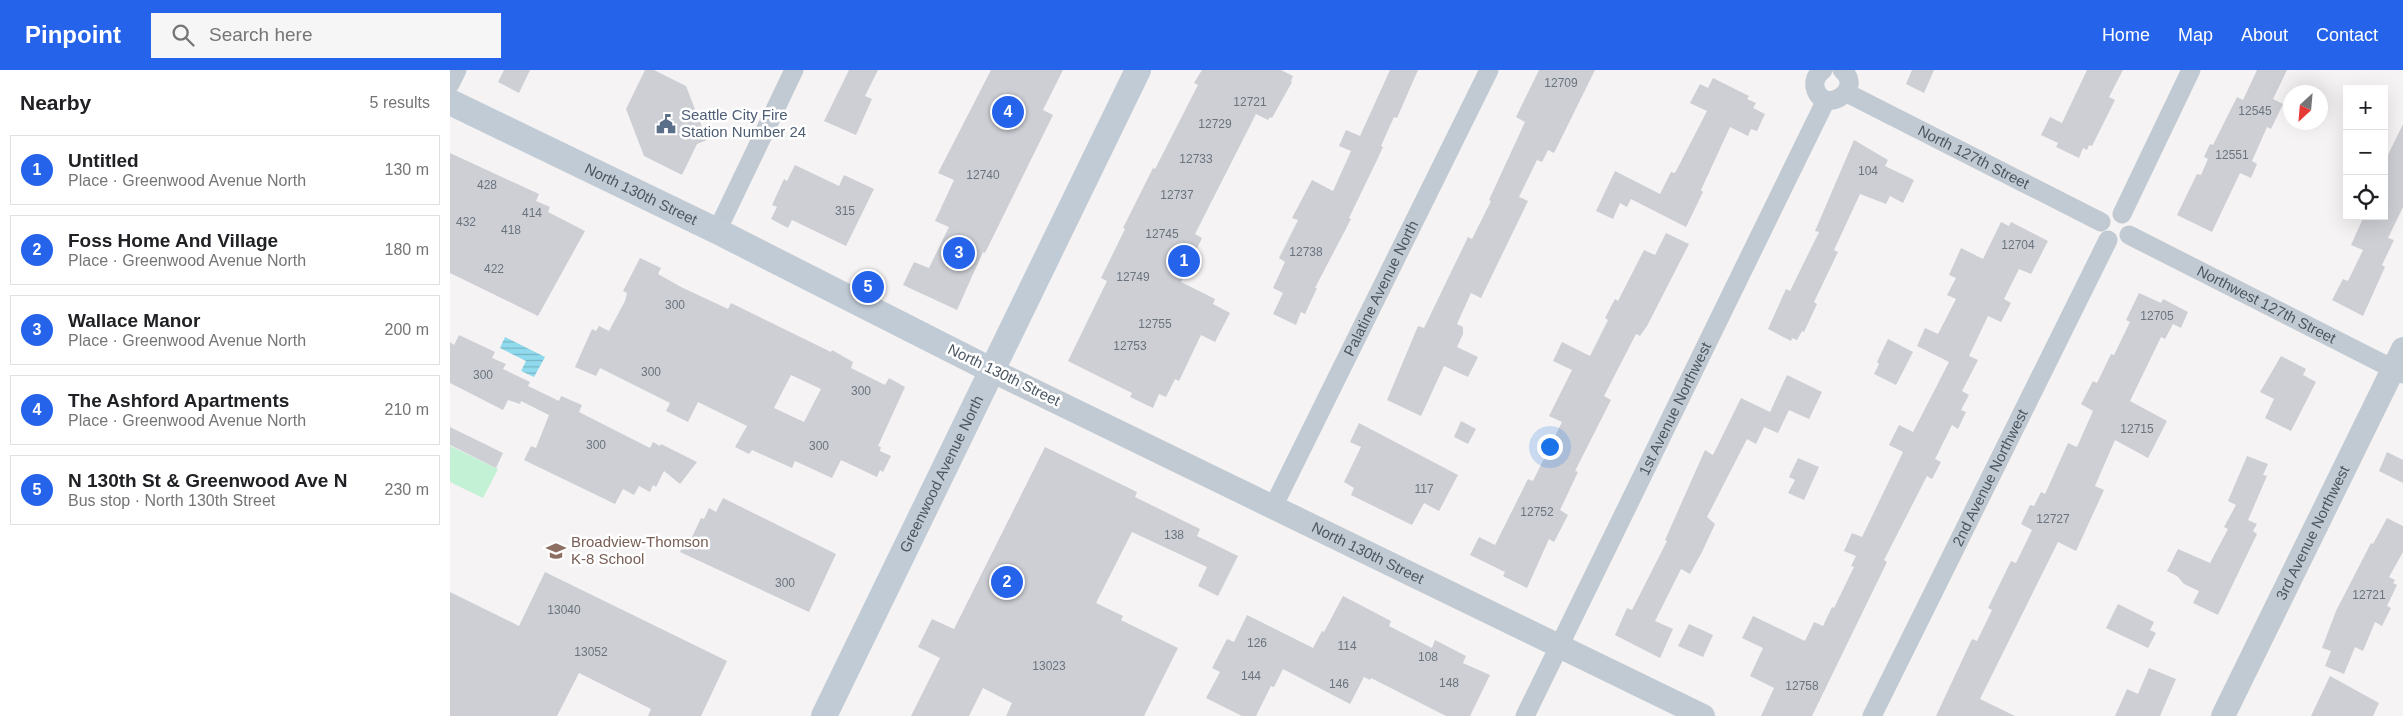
<!DOCTYPE html>
<html lang="en">
<head>
<meta charset="utf-8">
<style>
  :root { --surface:#fff; --page:#f6f6f6; --text:#202124; --muted:#757577; --line:#e0e0e0; --accent:#2563eb }
  body { margin:0; font-family:Helvetica,sans-serif; background:var(--page); color:var(--text) }
  .controls { position:absolute; right:15px; top:15px; display:grid; overflow:hidden; border-radius:0px; box-shadow:0 5px 20px #0002 }
  .controls button { width:45px; height:45px; display:grid; place-items:center; padding:0; border:0; border-bottom:1px solid var(--line); background:var(--surface); color:var(--text); font:25px sans-serif }
  .compass { position:absolute; left:1833px; top:15px; width:45px; height:45px; border-radius:50%; background:var(--surface); box-shadow:0 5px 20px #0002; rotate:206deg }
  .you { position:absolute; left:1099px; top:376px; width:18px; height:18px; margin:-12px; border:4px solid #fff; border-radius:50%; background:#1a73e8; box-shadow:0 0 0 8px #1a73e833 }
  .badge { display:grid; place-items:center; width:32px; height:32px; border-radius:50%; background:var(--accent); color:#fff; font-size:16px; font-weight:700 }
  .pin { position:absolute; translate:-50% -50%; border:2px solid #fff; box-shadow:0 1px 5px #0006 }
  .list { margin:0; padding:0; list-style:none }
  h2 { display:flex; justify-content:space-between; align-items:center; height:65px; margin:0; padding:0 20px; font-size:21px }
  h2 small { font-size:16px; font-weight:400; color:var(--muted) }
  .list li { display:grid; grid-template-columns:32px 1fr auto; gap:15px; align-items:center; box-sizing:border-box; height:70px; margin:0 10px 10px; padding:0 10px; border:1px solid var(--line); border-radius:0px }
  .list b { display:block; font-size:19px; white-space:nowrap }
  .list p { margin:0; font-size:16px; white-space:nowrap; color:var(--muted) }
  .list em { font-size:16px; font-style:normal; color:var(--muted) }
  .icon { flex:none; width:28px; height:28px; fill:none; stroke:currentColor; stroke-width:2; stroke-linecap:round; stroke-linejoin:round }
  .map { position:relative; flex:none; width:1953px; height:646px; overflow:hidden }
  header { display:flex; align-items:center; gap:30px; box-sizing:border-box; height:70px; padding:0 25px; background:var(--accent); color:#fff }
  header strong { font-size:24px }
  nav { display:flex; gap:28px; margin-inline-start:auto; font-size:18px }
  .search { width:350px; height:45px; background:var(--page); display:flex; align-items:center; gap:12px; box-sizing:border-box; padding:0 18px; border-radius:0px; color:var(--muted); font-size:19px }
  main { display:flex }
  aside { flex:1; background:var(--surface) }
  .map>svg:first-child { display:block }
</style>
</head>
<body>
<header>
<strong>Pinpoint</strong>
<div class="search"><svg class="icon" aria-label="search" viewBox="0 0 24 24"><circle cx="10" cy="10" r="6"/><path d="M15 15l6 6"/></svg>Search here</div>
<nav><a>Home</a><a>Map</a><a>About</a><a>Contact</a></nav>
</header>
<main>
<aside>
<h2>Nearby<small>5 results</small></h2>
<ul class="list">
<li><span class="badge">1</span><div><b>Untitled</b><p>Place · Greenwood Avenue North</p></div><em>130 m</em></li>
<li><span class="badge">2</span><div><b>Foss Home And Village</b><p>Place · Greenwood Avenue North</p></div><em>180 m</em></li>
<li><span class="badge">3</span><div><b>Wallace Manor</b><p>Place · Greenwood Avenue North</p></div><em>200 m</em></li>
<li><span class="badge">4</span><div><b>The Ashford Apartments</b><p>Place · Greenwood Avenue North</p></div><em>210 m</em></li>
<li><span class="badge">5</span><div><b>N 130th St &amp; Greenwood Ave N</b><p>Bus stop · North 130th Street</p></div><em>230 m</em></li>
</ul>
</aside>
<div class="map">
<svg width="1953" height="646" viewBox="0 0 1953 646">
  <defs>
    <pattern id="water-rules" width="6" height="5" patternUnits="userSpaceOnUse" patternTransform="scale(1.25)"><rect width="6" height="5" fill="#90daee"/><path d="M0 2.5h6" fill="none" stroke="#78b4c4"/></pattern>
  </defs>
  <rect width="100%" height="100%" fill="#f5f3f3"/>
  <path fill="#c3f1d5" d="M0 376 48 399 33 428 0 412Z"/>
  <path fill="url(#water-rules)" d="M55 267 95 287 84 307 71 301 76 291 50 278Z"/>
  <path fill="#cdcfd5" fill-rule="evenodd" d="M54 0H80L69 23 48 12Z
    M195 0H204L236 16 257 70 247 74 232 105 194 86 176 39Z
    M399 0H428L415 26 422 29 406 65 374 51Z
    M541 0H613L593 40 603 45 535 183 533 182 507 240 453 215 464 192 479 198 499 157 485 151 504 110 488 103Z
    M752 0H831L843 6 841 11 842 12 822 48 820 47 818 50 806 44 745 164 752 168 731 212 765 229 763 234 780 243 765 272 751 265 729 311 725 309 716 327 709 324 703 338 680 327 682 323 618 291 657 211 651 208 675 159 673 158 703 98 705 99 748 15 744 13Z
    M940 0H968L947 48 944 47 931 76 933 77 928 88 899 148 901 149 865 218H867L855 244 851 242 846 255 823 244 833 223 823 218 835 192 829 188 848 150 842 148 862 110 883 121 901 81 889 76 896 60 910 66Z
    M1089 0H1145L1104 83 1098 80 1092 92 1087 90 1069 127 1078 131 1031 228 1021 223 1007 254 1013 257V264L1007 277 1028 287 1018 307 994 296 971 346 937 330 968 256 974 258 1018 167 1022 169 1041 131 1039 130 1075 52 1066 47Z
    M1462 0H1484L1474 23 1456 14Z
    M1637 0H1673L1659 27 1665 30 1642 76 1639 75 1637 80 1633 78 1629 88 1606 77 1608 73 1591 65 1600 47 1612 53Z
    M1807 0H1837L1823 29 1833 34 1821 59 1817 57 1802 91 1807 94 1801 108 1790 103 1762 162 1727 145 1747 104 1751 105 1758 89 1754 87 1760 74 1763 75 1787 27 1793 30Z
    M1263 8 1299 26 1297 29 1306 33 1303 38 1315 44 1307 61 1301 59 1298 66 1280 57 1251 120 1253 122 1236 157 1181 129 1177 137 1170 133 1163 149 1146 141 1165 101 1210 124 1221 102 1225 103 1257 41 1240 33 1250 14 1258 18Z
    M1953 54V137L1938 168 1944 170 1932 195 1935 197 1913 246 1882 230 1893 209 1898 211 1913 180 1901 175 1914 146H1934V93Z
    M1404 70 1438 90 1435 96 1464 110 1453 133 1440 126 1436 134 1410 124 1384 180 1388 182 1364 232 1367 234 1354 262 1352 261 1347 270 1342 268 1341 271 1318 259 1336 219 1340 221 1369 162 1365 161Z
    M0 83 89 124 86 131 100 137 98 142 135 161 88 246 0 203Z
    M345 95 389 116 394 105 424 119 396 176 342 150 338 158 321 149 327 137 322 135 334 109 337 111Z
    M1551 152 1559 156 1561 152 1598 171 1581 204 1569 199 1554 229 1561 233 1551 252 1538 246 1519 286 1528 290 1512 321 1519 325 1511 340 1516 342 1508 359 1502 355 1485 389 1491 392 1482 409 1477 406 1434 490 1437 492 1362 646H1311L1324 618 1300 606 1313 578 1292 568 1303 546 1355 571 1364 552 1373 556 1382 537 1384 538 1404 497 1401 496 1406 486 1394 481 1402 463 1412 467 1453 382 1439 375 1449 355 1463 362 1499 292 1467 276 1475 258 1488 264 1506 229 1497 225 1506 208 1499 205 1511 178 1533 189Z
    M1216 163 1239 174 1197 256 1190 266 1186 264 1154 326 1161 330 1125 401 1128 402 1110 440 1118 445 1104 472 1099 469 1077 518 1053 506 1055 502 1020 485 1029 467 1045 475 1078 409 1083 411 1112 352 1099 346 1122 300 1103 291 1112 272 1140 286 1158 250 1155 248 1165 229 1168 231 1194 180 1205 185Z
    M190 188 211 198 208 204 231 217 278 239 281 233 381 282 382 280 403 292 401 298 435 315 439 308 455 317 428 376 431 377 430 381 441 386 433 402 430 400 427 407 391 390 382 408 345 391 342 398 302 380 299 384 285 377 297 356 248 332 238 352 216 341 220 333 150 298 146 306 125 297 142 259 146 261 149 256 159 261 175 231 177 223 173 221ZM341 305 371 319 354 352 324 338Z
    M1689 223 1711 233 1713 229 1738 242 1731 258 1723 254 1715 269 1711 267 1680 331 1717 351 1698 388 1665 370 1645 416 1654 420 1626 481 1608 472 1530 629 1565 646H1486L1522 569 1527 571 1542 540 1538 538 1561 491 1566 493 1582 460 1571 454 1580 435 1584 436 1591 422 1595 424 1618 373 1627 377 1643 341 1631 334 1643 311 1647 313 1661 284 1664 285 1680 252 1676 250Z
    M9 265 45 282 42 288 56 294 53 299 80 312 78 316 109 331 111 326 132 335 129 342 200 378 203 372 210 376 211 374 247 392 230 414 214 401 206 417 203 415 200 422 189 416 184 425 173 419 165 434 74 390 81 376 86 378 99 345 71 331 70 334 58 330 53 340 0 313V272L4 275Z
    M1438 269 1463 282 1446 315 1424 304 1429 294 1427 292Z
    M1831 286 1856 299 1853 305 1866 312 1841 361 1815 348 1824 329 1810 322Z
    M1337 305 1372 322 1359 349 1339 340 1328 363 1314 357 1306 374 1297 369 1257 447 1265 454 1252 482 1240 504 1231 499 1205 551 1223 559 1210 588 1165 565 1177 538 1182 540 1217 471 1215 470 1255 380 1263 385 1291 328 1320 342Z
    M1011 351 1026 359 1018 374 1004 367Z
    M909 353 1008 405 989 441 974 433 962 455 901 425 904 418 894 412 911 377 900 372Z
    M0 357 53 383 46 398 0 375Z
    M595 377 687 422 685 427 750 459 747 466 788 486 768 526 748 516 757 497 682 462 646 533 673 546 671 550 728 578 694 646H556L562 633 533 618 519 646H461L490 588 468 577 482 549 504 559Z
    M1937 382 1953 390V413L1929 401Z
    M1797 386 1818 394 1813 405 1817 406 1798 450 1807 454 1803 461 1807 464 1768 545 1743 533 1749 521 1734 514 1727 506 1717 501 1728 479 1760 493 1778 459 1774 457 1786 435 1778 431Z
    M1348 388 1369 397 1354 430 1338 423 1345 410 1339 407Z
    M273 428 386 484 359 542 230 482 237 467 241 469 251 448 254 449 259 438 266 442Z
    M1937 448 1953 456V482L1939 507 1945 510 1943 513 1947 515 1937 536 1941 538 1932 556 1925 552 1913 581 1905 577 1894 604 1875 596 1881 581 1872 578 1886 541 1921 473 1923 474Z
    M95 502 277 591 251 646H198L201 639 129 603 107 646H0V522L69 556Z
    M893 526 941 551 939 556 982 578 985 570 1016 586 1013 593 1040 605 1020 646H996L921 608 920 610 914 607 900 634 833 599 824 617 821 616 806 646H792L756 628 770 602 762 598 777 569 784 572 797 545 863 578 872 561 874 562Z
    M1668 534 1704 552 1700 560 1706 563 1698 578 1656 558Z
    M1239 554 1263 565 1253 587 1228 576Z
    M1699 598 1726 609 1710 646H1665L1677 619 1688 624Z
    M1880 606 1929 633 1923 646H1861Z"/>
  <g fill="none" stroke-linecap="round" stroke-linejoin="round">
    <g stroke="#c1cad2" stroke-width="19">
      <path d="M1373 0C1367 4 1364 10 1365 17 1372 47 1416 20 1392 0"/>
      <path d="M0 14 7 0"/>
      <path id="s1" d="M1397 23 1651 152"/>
      <path d="M1672 144 1741 0"/>
      <path d="M267 161 344 0"/>
      <path id="s2" d="M1679 165 1953 304"/>
      <path id="s3" d="M823 437 1039 0"/>
      <path id="s4" d="M1075 646 1376 30"/>
      <path id="s5" d="M1422 646 1658 170"/>
    </g>
    <g stroke="#c1cad2" stroke-width="24">
      <path id="s6" d="M541 300 1253 646"/>
      <path id="s7" d="M1773 646 1953 279"/>
    </g>
    <g stroke="#c1cbd6" stroke-width="26">
      <path id="s8" d="M0 32 267 161 541 300"/>
      <path id="s9" d="M374 646 688 0"/>
    </g>
  </g>
  <defs>
    <symbol id="civic-bare" viewBox="-9 -9 18 18"><path d="M-.6-6.5H3V-4.5H.6V-3L4-1V1h2V6H-6V1h2V-1L-.6-3ZM-1.2 2.5V6h2.4V2.5Z" fill="#5c6f8a" stroke="#fff" stroke-width="2.5" paint-order="stroke"/></symbol>
    <symbol id="school-bare" viewBox="-9 -9 18 18"><path d="M0-5L7-2L0 1L-7-2ZM-4 1L0 2.5L4 1V4Q0 6-4 4Z" fill="#8d6e63" stroke="#fff" stroke-width="2.5" paint-order="stroke"/></symbol>
  </defs>
  <g fill-rule="evenodd">
    <use href="#civic-bare" x="202" y="40" width="28" height="28"/>
    <use href="#school-bare" x="92" y="467" width="28" height="28"/>
  </g>
  <g text-anchor="middle" stroke-width="5" stroke-linejoin="round" paint-order="stroke">
    <g font-size="12" fill="#6b747e">
      <text x="1111" y="17">12709</text>
      <text x="800" y="36">12721</text>
      <text x="1805" y="45">12545</text>
      <text x="765" y="58">12729</text>
      <text x="1782" y="89">12551</text>
      <text x="746" y="93">12733</text>
      <text x="1418" y="105">104</text>
      <text x="533" y="109">12740</text>
      <text x="37" y="119">428</text>
      <text x="727" y="129">12737</text>
      <text x="395" y="145">315</text>
      <text x="82" y="147">414</text>
      <text x="16" y="156">432</text>
      <text x="61" y="164">418</text>
      <text x="712" y="168">12745</text>
      <text x="1568" y="179">12704</text>
      <text x="856" y="186">12738</text>
      <text x="44" y="203">422</text>
      <text x="683" y="211">12749</text>
      <text x="225" y="239">300</text>
      <text x="1707" y="250">12705</text>
      <text x="705" y="258">12755</text>
      <text x="680" y="280">12753</text>
      <text x="201" y="306">300</text>
      <text x="33" y="309">300</text>
      <text x="411" y="325">300</text>
      <text x="1687" y="363">12715</text>
      <text x="146" y="379">300</text>
      <text x="369" y="380">300</text>
      <text x="974" y="423">117</text>
      <text x="1087" y="446">12752</text>
      <text x="1603" y="453">12727</text>
      <text x="724" y="469">138</text>
      <text x="335" y="517">300</text>
      <text x="1919" y="529">12721</text>
      <text x="114" y="544">13040</text>
      <text x="807" y="577">126</text>
      <text x="897" y="580">114</text>
      <text x="141" y="586">13052</text>
      <text x="978" y="591">108</text>
      <text x="599" y="600">13023</text>
      <text x="801" y="610">144</text>
      <text x="999" y="617">148</text>
      <text x="889" y="618">146</text>
      <text x="1352" y="620">12758</text>
    </g>
    <g font-size="15" fill="#4e5e75" stroke="#fff" text-anchor="start">
      <text x="231" y="50">Seattle City Fire<tspan x="231" dy="17">Station Number 24</tspan></text>
    </g>
    <g font-size="15" fill="#4a5661" stroke="#fff">
      <text dy="5" stroke="none"><textPath href="#s1" startOffset="142">North 127th Street</textPath></text>
      <text dy="5" stroke="none"><textPath href="#s8" startOffset="212">North 130th Street</textPath></text>
      <text dy="5" stroke="none"><textPath href="#s3" startOffset="244">Palatine Avenue North</textPath></text>
      <text dy="5" stroke="none"><textPath href="#s2" startOffset="154">Northwest 127th Street</textPath></text>
      <text transform="translate(554 305) rotate(26)" y="5">North 130th Street</text>
      <text dy="5" stroke="none"><textPath href="#s4" startOffset="342">1st Avenue Northwest</textPath></text>
      <text dy="5" stroke="none"><textPath href="#s9" startOffset="269">Greenwood Avenue North</textPath></text>
      <text dy="5" stroke="none"><textPath href="#s5" startOffset="266">2nd Avenue Northwest</textPath></text>
      <text dy="5" stroke="none"><textPath href="#s7" startOffset="204">3rd Avenue Northwest</textPath></text>
      <text dy="5" stroke="none"><textPath href="#s6" startOffset="419">North 130th Street</textPath></text>
    </g>
    <g font-size="15" fill="#785e54" stroke="#fff" text-anchor="start">
      <text x="121" y="477">Broadview-Thomson<tspan x="121" dy="17">K-8 School</tspan></text>
    </g>
  </g>
</svg>
<div class="controls">
<button>+</button>
<button>−</button>
<button><svg class="icon" aria-label="locate" viewBox="0 0 24 24"><circle cx="12" cy="12" r="6"/><path d="M12 2v4M12 18v4M2 12h4M18 12h4"/></svg></button>
</div>
<svg class="compass" viewBox="-18 -18 36 36"><path d="M0-13l5 13h-10z" fill="#e53935"/><path d="M0 13l5-13h-10z" fill="#757577"/></svg>
<div class="you"></div>
<div class="pin badge" style="left:734px;top:191px">1</div>
<div class="pin badge" style="left:557px;top:512px">2</div>
<div class="pin badge" style="left:509px;top:183px">3</div>
<div class="pin badge" style="left:558px;top:42px">4</div>
<div class="pin badge" style="left:418px;top:217px">5</div>
</div>
</main>
</body>
</html>
